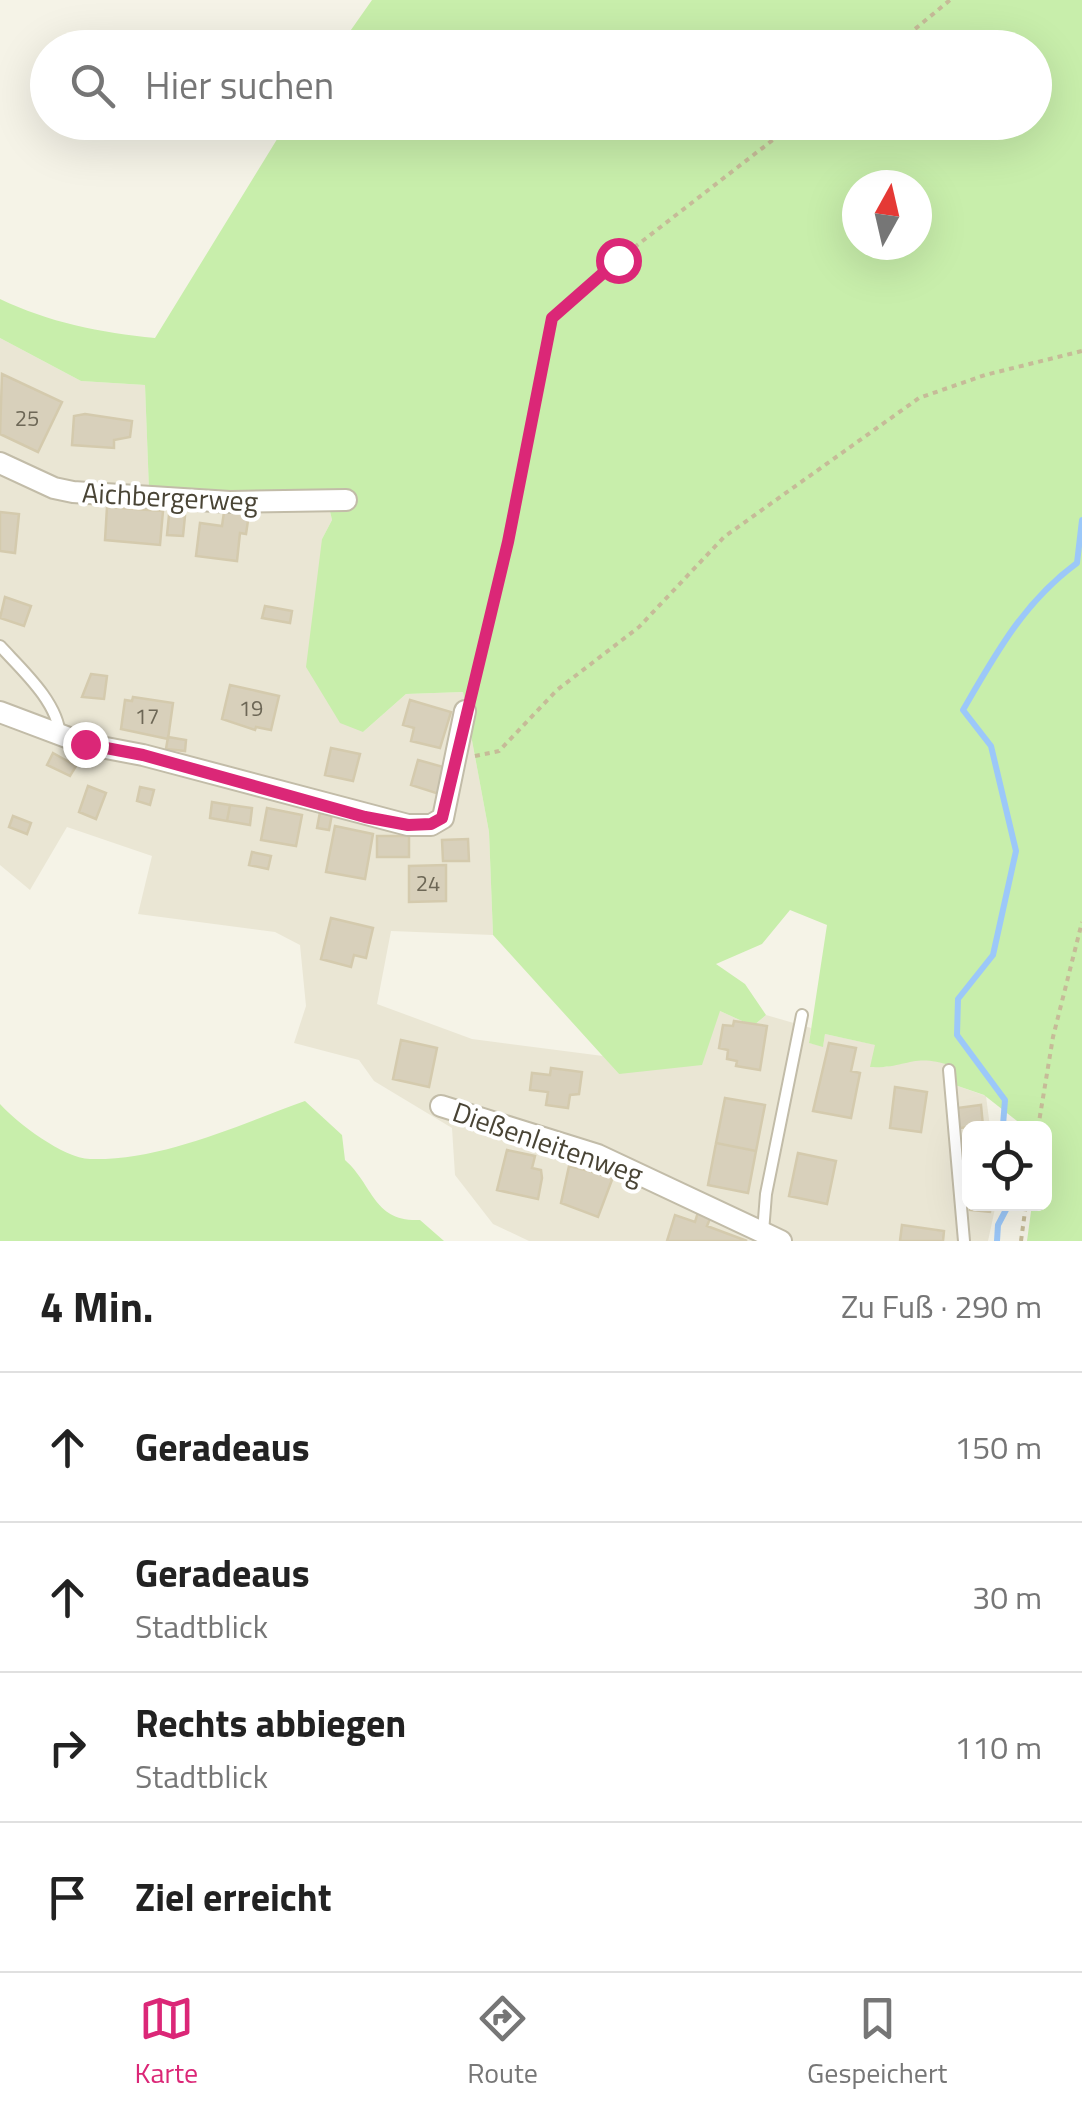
<!DOCTYPE html>
<html lang="de">
<head>
<meta charset="utf-8">
<style>
  :root { --surface:#fff; --page:#f6f6f6; --text:#222; --muted:#767676; --line:#e0e0e0; --accent:#db2777 }
  body { margin:0; font-family:"Titillium Web",sans-serif; background:var(--page); color:var(--text) }
  .controls { position:absolute; right:30px; bottom:30px; display:grid; overflow:hidden; border-radius:15px; box-shadow:0 10px 40px #0002 }
  .controls button { width:90px; height:90px; display:grid; place-items:center; padding:0; border:0; border-bottom:2px solid var(--line); background:var(--surface); color:var(--text); font:50px sans-serif }
  .compass { position:absolute; left:842px; top:170px; width:90px; height:90px; border-radius:50%; background:var(--surface); box-shadow:0 10px 40px #0002; rotate:8deg }
  .stop { position:absolute; width:30px; height:30px; margin:-22px; border:8px solid #db2777; border-radius:50%; background:#fff }
  .stop.end { background:#db2777; border-color:#fff; box-shadow:0 2px 10px #0008 }
  .list { margin:0; padding:0; list-style:none }
  h2 { display:flex; justify-content:space-between; align-items:center; height:130px; margin:0; padding:0 40px; font-size:42px }
  h2 small { font-size:32px; font-weight:400; color:var(--muted) }
  .list li { display:grid; grid-template-columns:65px 1fr auto; gap:30px; align-items:center; box-sizing:border-box; height:150px; padding:0 40px; border-top:2px solid var(--line) }
  .list b { display:block; font-size:38px; white-space:nowrap }
  .list p { margin:0; font-size:32px; white-space:nowrap; color:var(--muted) }
  .list em { font-size:32px; font-style:normal; color:var(--muted) }
  .icon { flex:none; width:55px; height:55px; fill:none; stroke:currentColor; stroke-width:2; stroke-linecap:round; stroke-linejoin:round }
  .map { position:relative; flex:none; width:1082px; height:1241px; overflow:hidden }
  .search { position:absolute; background:var(--surface); box-shadow:0 10px 40px #0002; left:30px; right:30px; top:30px; height:110px; display:flex; align-items:center; gap:25px; box-sizing:border-box; padding:0 35px; border-radius:55px; color:var(--muted); font-size:38px }
  .sheet { height:730px; background:var(--surface) }
  nav { display:flex; justify-content:space-around; align-items:center; box-sizing:border-box; height:140px; border-top:2px solid var(--line); background:var(--surface); font-size:28px; color:var(--muted) }
  nav a { display:grid; justify-items:center; gap:5px }
  nav .on { color:var(--accent) }
  .map>svg:first-child { display:block }
</style>
</head>
<body>
<div class="map">
<svg width="1082" height="1241" viewBox="0 0 1082 1241">
  <rect width="100%" height="100%" fill="#f5f3e7"/>
  <path fill="#eae6d4" d="M0 338 81 381 145 385 149 490H325L332 520 322 539 363 732 406 694 463 692 489 832 493 935 391 931 377 1004 472 1039 603 1056 619 1074 720 1011 753 1026 766 1015 811 1028 809 1043 823 1046 825 1034 876 1045 871 1067H885L924 1056 952 1066 955 1085 986 1096 990 1127 970 1128 964 1136 970 1204H996L988 1241H529L493 1224 455 1175 452 1128 374 1081 359 1060 294 1043 306 1006 300 945 275 932 138 914 152 856 67 827 30 890 0 865Z"/>
  <path fill="#c8eeab" fill-rule="evenodd" d="M372 0H1082V1241H1027L1032 1204H1044V1128H1026L984 1095 955 1085 952 1066C912 1052 907 1069 870 1067L875 1045 825 1034 823 1047 809 1043 827 925 790 910 762 944 716 964 745 984 766 1015 753 1026 720 1011 702 1065 619 1074 493 935 489 832 463 692 406 694 363 732 340 723 306 667 322 539 332 520 325 490H149L145 385 81 381 0 338V299C48 322 101 333 155 338L287 123 1034 122V48L339 47ZM857 185H917V245H857Z
    M305 1101 342 1135 345 1160C374 1186 373 1222 420 1220L444 1241H0V1104C17 1123 63 1158 90 1159 162 1161 238 1125 305 1101Z"/>
  <g fill="none" stroke-linecap="round" stroke-linejoin="round">
    <path stroke="#9cc8f9" stroke-width="6" d="M997 1128 1003 1125 1005 1100 957 1035 958 999 993 955 1016 851 991 746 963 710C996 653 1024 602 1077 563L1082 520
      M970 1142V1147
      M997 1241 998 1225 1009 1204"/>
  </g>
  <path fill="#d8d0bb" stroke="#d4caad" stroke-width="2.5" d="M2 374 62 402 38 452 0 434Z
    M85 414 132 421 130 437 114 440V448L72 445 74 416Z
    M107 507 163 511 160 545 105 540Z
    M0 512 19 514 15 553 0 551Z
    M224 512 249 514 246 534 240 533 237 561 196 556 200 523 222 526Z
    M169 515 185 516 183 536 167 535Z
    M5 597 31 606 24 626 0 618Z
    M265 606 292 611 290 623 262 618Z
    M91 674 107 676 104 699 82 697Z
    M230 685 279 696 271 730 256 727 255 730 222 719Z
    M133 697 173 703 168 739 121 729 125 700 132 701Z
    M410 700 451 712 440 748 411 741 414 728 403 725Z
    M168 737 186 740 185 751 166 749Z
    M331 748 360 754 353 781 325 775Z
    M53 753 76 766 70 776 47 765Z
    M418 760 447 768 439 794 411 785Z
    M88 786 106 793 96 819 79 812Z
    M140 787 154 790 150 805 137 801Z
    M212 802 230 805 227 821 210 818Z
    M230 805 252 808 250 825 227 821Z
    M267 808 302 815 296 846 261 840Z
    M320 812 332 814 329 830 317 828Z
    M13 816 31 823 27 834 9 827Z
    M335 826 373 834 365 879 326 872Z
    M377 836H409V857H377Z
    M468 839 469 861H443L442 840Z
    M252 852 271 856 268 869 249 865Z
    M446 865V901L409 902V866Z
    M331 918 373 928 366 958 354 955 351 967 321 959Z
    M734 1021 767 1026 760 1070 736 1066 737 1061 727 1059 728 1050 719 1048 723 1025 733 1026Z
    M401 1040 437 1048 429 1087 393 1079Z
    M829 1043 856 1048 851 1071 860 1073 851 1118 813 1111Z
    M551 1068 582 1072 579 1094 570 1095 568 1108 546 1105 548 1092 530 1090 532 1073 550 1075Z
    M895 1087 927 1092 921 1132 890 1128Z
    M725 1098 765 1105 756 1151 716 1143Z
    M981 1105 983 1126 959 1128 957 1108Z
    M716 1143 756 1151 748 1193 708 1185Z
    M507 1150 535 1156 532 1168 541 1170 542 1178 538 1199 497 1190Z
    M798 1153 836 1161 827 1204 789 1196Z
    M569 1166 613 1177 598 1217 561 1203Z
    M971 1204H991L990 1212 970 1210Z
    M698 1212 711 1216 707 1226 747 1241H667L675 1215 695 1222Z
    M902 1225 944 1231 943 1241H900Z"/>
  <g fill="none" stroke-linecap="round" stroke-linejoin="round">
    <defs>
      <path id="lane" d="M0 646C22 670 58 702 60 736
        M949 1070 964 1241
        M763 1232 766 1194 802 1015"/>
      <path id="street" d="M0 463 54 488 73 492 230 502 346 500
        M0 712 85 744 143 755 408 825H431L443 818 465 711
        M441 1106 598 1155 781 1241"/>
    </defs>
    <use href="#lane" stroke="#c2bca8" stroke-width="14"/>
    <use href="#street" stroke="#c2bca8" stroke-width="24"/>
    <path stroke="#c6bb98" stroke-width="4" stroke-dasharray="5 5" stroke-linecap="butt" d="M892 48 950 0
      M469 690 507 542 552 317 618 260 796 122
      M475 756 499 751 557 690 639 627 724 537 919 398 985 375 1082 351
      M1038 1128 1053 1037 1082 922
      M1021 1241 1026 1204"/>
    <use href="#lane" stroke="#fff" stroke-width="10"/>
    <use href="#street" stroke="#fff" stroke-width="20"/>
  </g>
  <g fill="none" stroke-linecap="round" stroke-linejoin="round">
    <path stroke="#db2777" stroke-width="12" d="M85 744 143 755 365 817 408 825 431 824 442 818 508 542 552 318 618 260"/>
  </g>
  <g text-anchor="middle" stroke-width="8" stroke-linejoin="round" paint-order="stroke">
    <g font-size="22" fill="#6d6756">
      <text x="27" y="426">25</text>
      <text x="251" y="716">19</text>
      <text x="147" y="724">17</text>
      <text x="428" y="891">24</text>
    </g>
    <g font-size="28" fill="#494435" stroke="#fff">
      <text transform="translate(170 497) rotate(3)" y="10">Aichbergerweg</text>
      <text transform="translate(548 1143) rotate(19)" y="10">Dießenleitenweg</text>
    </g>
  </g>
</svg>
<div class="controls">
<button><svg class="icon" aria-label="locate" viewBox="0 0 24 24"><circle cx="12" cy="12" r="6"/><path d="M12 2v4M12 18v4M2 12h4M18 12h4"/></svg></button>
</div>
<svg class="compass" viewBox="-18 -18 36 36"><path d="M0-13l5 13h-10z" fill="#e53935"/><path d="M0 13l5-13h-10z" fill="#767676"/></svg>
<div class="stop" style="left:618px;top:260px"></div>
<div class="stop end" style="left:85px;top:744px"></div>
<div class="search"><svg class="icon" aria-label="search" viewBox="0 0 24 24"><circle cx="10" cy="10" r="6"/><path d="M15 15l6 6"/></svg>Hier suchen</div>
</div>
<section class="sheet">
<h2>4 Min.<small>Zu Fuß · 290 m</small></h2>
<ul class="list">
<li><svg class="icon" aria-label="ahead" viewBox="0 0 24 24"><path d="M12 20V5M6 11l6-6 6 6"/></svg><div><b>Geradeaus</b></div><em>150 m</em></li>
<li><svg class="icon" aria-label="ahead" viewBox="0 0 24 24"><path d="M12 20V5M6 11l6-6 6 6"/></svg><div><b>Geradeaus</b><p>Stadtblick</p></div><em>30 m</em></li>
<li><svg class="icon" aria-label="right" viewBox="0 0 24 24"><path d="M7 20v-9h11M14 6l5 5-5 5"/></svg><div><b>Rechts abbiegen</b><p>Stadtblick</p></div><em>110 m</em></li>
<li><svg class="icon" aria-label="arrive" viewBox="0 0 24 24"><path d="M6 21V4h12l-3 4 3 4H6"/></svg><div><b>Ziel erreicht</b></div></li>
</ul>
</section>
<nav>
<a class="on"><svg class="icon" aria-label="map" viewBox="0 0 24 24"><path d="M3 6l6-2 6 2 6-2v14l-6 2-6-2-6 2zM9 4v14M15 6v14"/></svg>Karte</a>
<a><svg class="icon" aria-label="directions" viewBox="0 0 24 24"><path d="M12 3l9 9-9 9-9-9zM9 14v-3h6M13 9l2 2-2 2"/></svg>Route</a>
<a><svg class="icon" aria-label="saved" viewBox="0 0 24 24"><path d="M7 4h10v16l-5-4-5 4z"/></svg>Gespeichert</a>
</nav>
</body>
</html>
